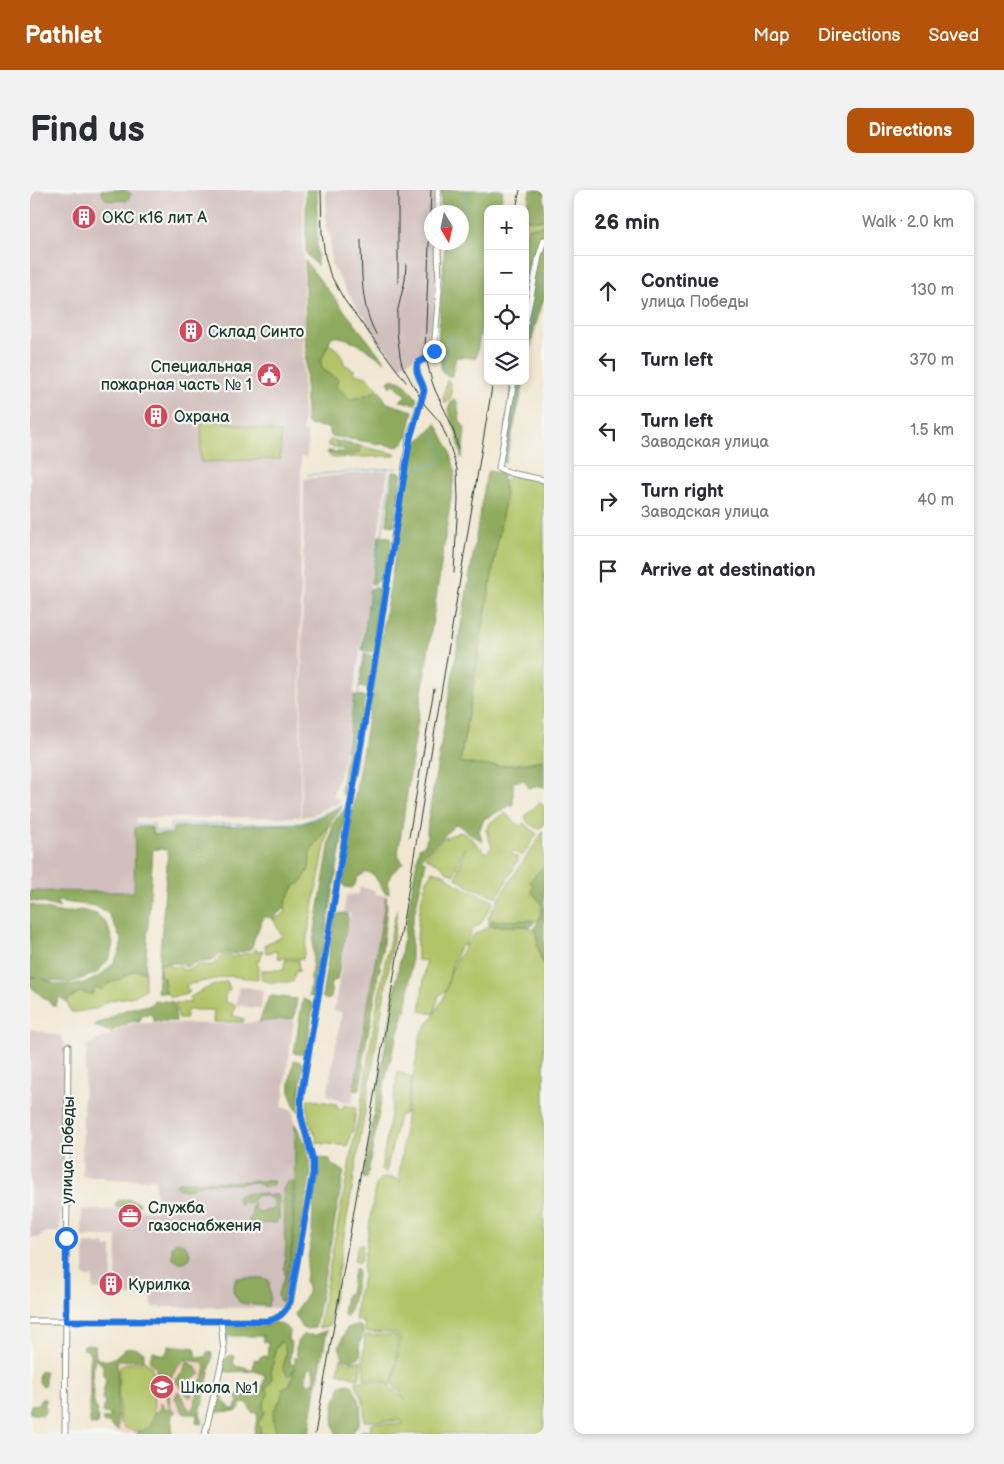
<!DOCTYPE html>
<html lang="en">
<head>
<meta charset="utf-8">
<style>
  :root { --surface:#fff; --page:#f2f2f3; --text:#2b2b33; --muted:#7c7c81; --line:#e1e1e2; --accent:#b45309 }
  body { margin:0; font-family:"Balsamiq Sans",sans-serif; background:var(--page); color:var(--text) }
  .controls { position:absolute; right:15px; top:15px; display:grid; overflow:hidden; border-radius:10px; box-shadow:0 2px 8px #0003 }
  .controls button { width:45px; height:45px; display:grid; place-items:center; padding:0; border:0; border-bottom:1px solid var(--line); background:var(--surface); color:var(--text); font:25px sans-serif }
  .compass { position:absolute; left:394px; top:15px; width:45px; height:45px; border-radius:50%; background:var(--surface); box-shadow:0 2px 8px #0003; rotate:171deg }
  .stop { position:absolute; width:15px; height:15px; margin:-11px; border:4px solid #1a73e8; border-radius:50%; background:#fff }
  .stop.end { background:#1a73e8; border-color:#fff; box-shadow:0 1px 5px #0008 }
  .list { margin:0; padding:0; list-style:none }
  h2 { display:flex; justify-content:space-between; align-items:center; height:65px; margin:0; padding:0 20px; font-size:21px }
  h2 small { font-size:16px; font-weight:400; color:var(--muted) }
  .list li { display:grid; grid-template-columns:32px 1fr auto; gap:15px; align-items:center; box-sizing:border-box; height:70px; padding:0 20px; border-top:1px solid var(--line) }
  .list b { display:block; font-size:19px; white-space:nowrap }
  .list p { margin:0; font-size:16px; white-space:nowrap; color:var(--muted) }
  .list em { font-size:16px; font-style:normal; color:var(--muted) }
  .icon { flex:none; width:28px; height:28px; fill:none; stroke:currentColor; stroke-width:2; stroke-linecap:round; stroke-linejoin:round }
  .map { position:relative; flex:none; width:514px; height:1244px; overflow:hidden; border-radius:10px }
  header { display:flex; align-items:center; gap:30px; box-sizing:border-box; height:70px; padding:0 25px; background:var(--accent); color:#fff }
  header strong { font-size:24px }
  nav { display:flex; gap:28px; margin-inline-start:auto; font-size:18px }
  .intro { display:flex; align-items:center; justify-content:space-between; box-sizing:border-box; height:120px; padding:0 30px }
  h1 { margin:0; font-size:35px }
  .button { padding:12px 22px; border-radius:10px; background:var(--accent); color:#fff; font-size:18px; font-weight:700 }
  main { display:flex; gap:30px; padding:0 30px }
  aside { flex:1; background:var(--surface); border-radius:10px; box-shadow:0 2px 8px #0003 }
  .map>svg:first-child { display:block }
</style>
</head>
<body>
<header>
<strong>Pathlet</strong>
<nav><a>Map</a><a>Directions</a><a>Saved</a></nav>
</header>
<div class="intro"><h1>Find us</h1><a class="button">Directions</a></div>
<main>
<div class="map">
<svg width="514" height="1244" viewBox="0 0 514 1244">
  <rect width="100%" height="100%" fill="#f6f6f2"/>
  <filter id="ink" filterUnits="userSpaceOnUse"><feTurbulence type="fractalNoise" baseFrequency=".02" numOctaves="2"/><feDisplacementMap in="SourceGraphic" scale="10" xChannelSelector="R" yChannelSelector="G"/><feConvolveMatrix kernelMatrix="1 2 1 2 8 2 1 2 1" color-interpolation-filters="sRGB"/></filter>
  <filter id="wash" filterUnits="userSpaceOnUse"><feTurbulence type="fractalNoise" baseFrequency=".0096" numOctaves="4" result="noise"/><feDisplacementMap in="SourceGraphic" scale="20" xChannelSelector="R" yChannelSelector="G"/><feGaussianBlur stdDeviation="1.12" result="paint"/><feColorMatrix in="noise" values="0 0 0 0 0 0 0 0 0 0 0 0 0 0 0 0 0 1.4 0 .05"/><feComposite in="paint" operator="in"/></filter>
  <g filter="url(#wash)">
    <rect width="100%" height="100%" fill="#f1e7d2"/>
    <path fill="#f5d2c3" d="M182 1169 170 1224 142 1223V1244H90L88 1241 87 1171Z"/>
    <path fill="#d1bfbd" d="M0 0H273V242H277V267H271L270 627 106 628 105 702 0 701Z
      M296 0H405V22H402V52L406 53V101L399 159 369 177 353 155 350 157 335 126 331 124 301 74 300 44 296 41Z
      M358 280 313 571 303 606 309 609 307 615H301L282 625 271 627 274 289Z
      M330 697 345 700V704L356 706 322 914 297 905 312 822 304 821 320 724 314 723 316 705 328 704Z
      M209 796 233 800 231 819 206 815Z
      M264 828 252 917 263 920 265 934 264 1047 254 1116 251 1118 122 1117V1107L77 1105V1100H63V1087H54V1054H75L76 1058 82 1057V1092L86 1093 87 1047H52V1020H129L128 1008 126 1006 125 989 76 990 75 987H53L52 986 53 914 57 855 103 833 198 834 229 832Z
      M0 839 31 846 35 854 33 1004 30 1023V1042H16L8 1048H0Z"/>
    <path fill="#b3c467" stroke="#69804e" d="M495 30H514V36L497 38Z
      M299 154C307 158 313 165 314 174L324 180 326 185C336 184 343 192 349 200L331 207 320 209 306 196 308 189 292 179 291 170Z
      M417 190 420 192C421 200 423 209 415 214L413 208Z
      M172 227 251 243 250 269 170 272Z
      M302 250 366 264 365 266 302 268 298 264V261L314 262 315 259 298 256V252Z
      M480 285 514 292V570L478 575 455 576 430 573 475 309 474 291 478 289Z
      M510 612 514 616V635L508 639 497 632 495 626Z
      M475 623 490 636 494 633 507 644 493 665H490L483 661 481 663 488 668V671L467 707 438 696 426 688 435 658 433 659 424 685 416 681 411 675 395 667 412 649 430 642 439 646 456 663 462 657 456 640 461 632Z
      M300 631 273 769 248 768 247 761 236 763 235 754 252 747 244 730 256 722C252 705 270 694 278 681 281 676 279 667 280 661L287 653Z
      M513 642 514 676 499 692C514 702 514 714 509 731H460L458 729 460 724 480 691Z
      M402 681 414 684 426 694 463 711 462 715 450 734 443 739 434 756 431 755 422 774 416 801 409 805 404 824 390 821 396 771 387 770C386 747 389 700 402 681Z
      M367 719 362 759 299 1136H296L289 1138C301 1063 317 988 331 913 342 848 351 783 367 719Z
      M460 736H495L505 739 510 767 514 775V1244H330L332 1240 340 1241 341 1234 345 1233 373 1234 372 1231H334C335 1223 334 1214 331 1206 329 1200 326 1198 326 1191H347L357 1193 374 1210V1208L363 1195C368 1180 367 1164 370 1149L366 1143 335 1142 334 1133 325 1129 327 1109 333 1087V1076L345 998 349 990C357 986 365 987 371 992L369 986 376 928 391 843 404 825 415 805 421 781 426 770 443 745Z
      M225 758 226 761 233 760 230 771H226L228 775V789L199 786 156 795 157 798 160 802 154 805 141 807 136 803 134 787H130V774L139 773 141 777 150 776 152 780 160 779 169 775H183C188 768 191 765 200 765L202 767C209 766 214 763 221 763Z
      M255 770H268L269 781 265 782 263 792H240L232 790 231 780H254Z
      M107 780 115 782V799C111 802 106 806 101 807 88 809 76 809 66 819 58 819 48 823 41 822L36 811 48 803 53 802 56 804 65 797 72 800 79 793 85 791Z
      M197 791 200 799 195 805V812L205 815 203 826 214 829 213 832H183L184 820H157L155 829H149L145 813H161L159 808 174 799Z
      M368 882 382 887 375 924 369 926 356 982 351 980Z
      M278 909 307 914V919H312L314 915 326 918 323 942 320 945 318 956 286 953C287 945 285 944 282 938 278 930 276 917 278 909Z
      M328 1055H333L331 1070 328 1073 324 1070Z
      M335 1145H365L368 1149 364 1186 361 1195C354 1188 343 1189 334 1189L333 1171Z
      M250 1151 254 1154 256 1163 254 1170 261 1185 264 1177C264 1189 262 1190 256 1199 251 1206 249 1214 243 1221L244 1235 253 1242V1244H231V1241L227 1233 230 1231 235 1221 233 1219 235 1212 236 1198 242 1189 241 1178 245 1165V1160L250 1153Z
      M311 1168 319 1173 331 1170 330 1187 326 1188 308 1182Z
      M115 1172 121 1176 123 1182 124 1223C124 1228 123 1234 119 1238 111 1244 92 1241 90 1230 89 1225 90 1219 89 1214 89 1202 88 1190 89 1178 96 1171 106 1173 115 1172Z"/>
    <path fill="#8eaa5c" stroke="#567448" d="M71 0H96L101 4 97 11C84 9 75 16 71 0Z
      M276 0H287V76L276 63Z
      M411 0H473L470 19H458V96L446 168 426 167 422 186H416L411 179V160L408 151 415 53 432 52V22H411Z
      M500 0H514V30H495Z
      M514 36V108L504 140 495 183V47L497 38Z
      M275 71 355 172C339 161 322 147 302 146L291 170 292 179 308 189 306 196 320 209 331 207 349 200 357 213 383 221 377 248 369 257 301 246 299 238 278 235 276 231Z
      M360 190C363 190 366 189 369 190 374 192 385 205 387 210L386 214 370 211 376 205 364 194 361 197 358 192Z
      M476 191H494L475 273 472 271 481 198Z
      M422 210H426L427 212 430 231 435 238 432 268 431 267 427 245 418 219Z
      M406 233 419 258 425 281 368 664 373 673 361 684 358 693 359 703H355L344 685 337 682 328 687 325 694 322 698 315 697 313 695 311 689 384 253 395 246Z
      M306 251 330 256V262L315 266 298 263V261L314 262 315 259 308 258Z
      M459 281 471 283 473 286 475 309 430 572C457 578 487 577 514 570V598L512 596 499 598 494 590 483 592V614L454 629 449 641 453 652 426 634 391 668 396 672 381 738V778L378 809 356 885 337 988H333L389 658 396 654 398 631 457 282Z
      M365 282 371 283V288L364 335 363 336 358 335 357 334 363 283Z
      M349 346 360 347 361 351 355 393 348 391 342 394 341 393Z
      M347 398 353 400 352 404 345 461 343 462 332 460 340 399Z
      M335 464 344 466 337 498 329 497Z
      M324 505 334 506 335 507 323 586 318 589 315 604 313 605 311 602Z
      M312 617C300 631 292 648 280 661L279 679 271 693 265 695 256 710 255 719 248 723 243 730 239 727H234L224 749 222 757 219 760 205 764 197 763 188 765 182 771 164 773 156 777 149 773 130 774V786L133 787 136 803 127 802 138 660 123 659 115 782 107 780 103 781 90 789 79 793 72 800 65 797 62 805 53 802 48 803 36 811 29 807 25 817 0 796V787H6L0 786V714L14 719 34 723 51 720 67 724 77 734 83 753 80 767 67 783 40 793 13 789 26 794 44 795 58 792 71 785 83 774 89 763 92 751 78 723 65 716 26 711 30 718 13 713 0 711V701L104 702 105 637H122L123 644H142L143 637 271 634 283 630Z
      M316 618 317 619 285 808 279 806 283 770V752L303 633Z
      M514 676V775L510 767 505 739 512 721 511 713 501 701 504 695 499 692Z
      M356 706 357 717 350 779 348 784 346 802 333 869C335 877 330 890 330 899L327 901 324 900Z
      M312 723 317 724 318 730 307 790 303 791 300 796 302 802 301 808 297 810 292 807 305 725Z
      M503 730 504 734 501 736H460L458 733 460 731Z
      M242 806 267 809 264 828 229 832 239 807Z
      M273 809 282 813 283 817 276 864H269L264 863Z
      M124 810 143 812 145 820 146 831H124L121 824 112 826 109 832 102 831 80 842 65 836 66 834 77 830 87 823 101 818 121 815Z
      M264 870 273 873 269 908V922C255 905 260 889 264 870Z
      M265 934 277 956 281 983 257 1116H254L264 1047Z
      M290 968 300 969 302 975 314 981 285 1138 275 1139 271 1137 265 1124 270 1114 278 1103 275 1091 282 1040 283 1012 288 984 287 971Z
      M238 991H243V995C235 999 233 995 225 993 218 992 212 994 205 994 195 994 184 993 174 994 163 995 158 1004 148 998L146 994 148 992Z
      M257 992H263V1047L252 1113 247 1106 255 1086 254 1078 256 1053 255 1051 253 999Z
      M222 1003 235 1004 238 1006 245 1004 249 1006V1028L246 1033 225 1034 219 1033V1029L221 1028C223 1023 220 1017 224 1012V1018L229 1022 241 1020 244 1017V1011C240 1006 232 1005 226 1006L220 1014 214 1012 209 1014 207 1008 209 1005Z
      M98 1009 108 1012 110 1015 107 1017 88 1018 86 1017 85 1014 88 1011Z
      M146 1052C156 1053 160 1059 160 1068 156 1073 149 1073 144 1070L142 1067V1056Z
      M326 1078 328 1081C325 1096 324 1114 316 1127L313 1122 316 1105 320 1103 324 1080Z
      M206 1088H232L239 1090 240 1109 238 1116 215 1114 209 1112 203 1101Z
      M240 1132C246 1132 256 1135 259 1141 260 1142 258 1147 258 1149 265 1155 258 1165 261 1174L263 1175 265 1173V1167L267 1168 268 1167C264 1159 266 1150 273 1145H286L297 1140 287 1195C284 1189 284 1184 282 1177L277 1180 276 1193 280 1194 284 1191 286 1197 279 1244H253V1242L250 1243 245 1240 243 1221C249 1214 254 1207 252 1198 263 1196 264 1187 264 1177L261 1185 258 1186 253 1178 256 1163 254 1154 250 1151 245 1160 243 1174 241 1178 242 1189 239 1195 236 1198V1200L239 1202 233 1215V1219L235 1221 230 1231 228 1233 230 1237 231 1244H224L228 1224 222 1222 216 1212 210 1214V1218L207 1221 186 1222 185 1218 190 1215 188 1212 189 1204H192L194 1211 201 1219H205L206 1214 208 1212 206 1205 210 1203 215 1206 232 1201 235 1185 224 1181 198 1182 193 1180 195 1169 198 1166 203 1165 205 1168 203 1172C207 1179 209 1176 215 1177L219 1180 223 1179 224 1171 225 1169 229 1170 230 1167 235 1166 237 1169 238 1152 233 1151V1146H198L197 1152H195L194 1134 196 1133 237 1135 238 1137 239 1133Z
      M326 1135 332 1137C335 1149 329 1149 329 1158 330 1161 331 1163 331 1166L321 1171 313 1168 309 1157 317 1138Z
      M53 1155H65L66 1168C71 1169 75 1171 79 1170 93 1166 92 1150 114 1162V1170L87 1171 88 1241 78 1233H74L72 1229 80 1228V1224L73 1223 75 1212 72 1209 76 1189 73 1184V1175L65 1169C63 1180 62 1195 63 1206 64 1217 70 1224 67 1235L60 1234V1164L58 1160 53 1159Z
      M139 1155 165 1158 167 1167H176L177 1162 182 1163V1169L170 1224 172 1228V1234L166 1233 167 1224H154L145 1208 148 1201 152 1205 158 1219 162 1220 169 1200 166 1196H160L163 1206 159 1207 145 1191 153 1182 156 1173H161L166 1177 171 1184 161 1189 163 1192H169L173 1187 176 1178 173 1172 155 1170 147 1177 139 1192 135 1185 130 1183C129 1188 131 1192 130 1197L128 1196 126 1178 119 1171 123 1161 126 1163 134 1165 138 1160Z
      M11 1180 15 1181V1195L13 1196C7 1193 7 1185 11 1180Z
      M315 1193 322 1195C332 1213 335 1226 322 1244H306C302 1235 303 1221 305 1211 307 1205 310 1202 310 1196Z
      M139 1202 141 1220 145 1221V1223L142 1224V1244H106C118 1235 121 1243 124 1223 130 1220 130 1216 130 1211L134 1215 135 1219 139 1221C140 1216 137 1210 137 1204Z
      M11 1209H15V1222L13 1225 3 1224 0 1223 1 1215 8 1214Z"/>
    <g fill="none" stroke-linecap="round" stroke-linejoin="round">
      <path stroke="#5da9d6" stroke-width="1" d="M433 21 437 0
        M495 167 511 85 514 81
        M413 183 415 166 421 143
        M475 273 491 191
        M383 279 409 274C413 271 413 266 412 262L402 240
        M277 285 362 278
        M313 603 361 286 363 278 367 279
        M105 634H124L125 641 140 642V634L272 633 313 615
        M282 800 309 638"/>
    </g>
  </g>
  <g filter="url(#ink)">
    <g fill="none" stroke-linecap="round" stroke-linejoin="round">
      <defs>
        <path id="street" d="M408 0V22
          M495 135 509 66 514 50
          M484 191 469 278 480 283 514 290
          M0 1131H238C250 1128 255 1122 260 1112L283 983V971L271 926V907L346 464 379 249 394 201C394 193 383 182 388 174 390 169 395 170 399 167 400 167 403 162 404 161L409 101 408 52
          M35 1244 38 856
          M175 1244 194 1162 191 1131"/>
      </defs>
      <use href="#street" stroke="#889283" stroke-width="7"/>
      <use href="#street" stroke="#fff" stroke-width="5"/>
      <path stroke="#1f3d34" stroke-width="1" d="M291 0 292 43 295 66 300 84 315 111 376 192
        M401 0 395 162C398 175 400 188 405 200 414 219 425 238 428 259
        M486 19 490 0
        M331 50C332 82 330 115 346 144
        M376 74 375 90 367 123V142L370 166 372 175 383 195 395 215 410 232 419 253 427 279 428 310 424 383
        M368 93V2
        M379 647 404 499
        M285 1244 344 906 463 191"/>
    </g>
  </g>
  <g fill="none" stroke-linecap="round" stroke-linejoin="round" filter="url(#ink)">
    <path stroke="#1a73e8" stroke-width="6" d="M36 1048V1131H238C250 1128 255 1122 260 1112L283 983V970L271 926V907L346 464 380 249 394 201C394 193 383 182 388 173 391 169 396 170 399 167 400 167 403 162 404 161"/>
  </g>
  <defs>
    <symbol id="building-disc" viewBox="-11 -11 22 22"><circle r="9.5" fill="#d1495b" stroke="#f6f6f2"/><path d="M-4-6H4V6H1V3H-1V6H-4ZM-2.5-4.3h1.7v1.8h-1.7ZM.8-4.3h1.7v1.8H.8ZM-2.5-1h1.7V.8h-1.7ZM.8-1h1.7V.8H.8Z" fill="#fff"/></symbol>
    <symbol id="civic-disc" viewBox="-11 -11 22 22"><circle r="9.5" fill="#d1495b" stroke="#f6f6f2"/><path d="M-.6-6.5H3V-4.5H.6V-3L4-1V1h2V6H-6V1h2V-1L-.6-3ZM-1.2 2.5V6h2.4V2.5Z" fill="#fff"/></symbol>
    <symbol id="office-disc" viewBox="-11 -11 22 22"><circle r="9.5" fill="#d1495b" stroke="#f6f6f2"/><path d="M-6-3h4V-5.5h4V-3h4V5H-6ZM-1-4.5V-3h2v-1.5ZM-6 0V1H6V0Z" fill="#fff"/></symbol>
    <symbol id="school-disc" viewBox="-11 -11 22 22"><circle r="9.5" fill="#d1495b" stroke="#f6f6f2"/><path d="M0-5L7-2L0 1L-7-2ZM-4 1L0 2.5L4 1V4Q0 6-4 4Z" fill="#fff"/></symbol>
  </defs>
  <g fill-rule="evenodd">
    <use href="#building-disc" x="40" y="13" width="28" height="28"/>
    <use href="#building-disc" x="147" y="127" width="28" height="28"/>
    <use href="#civic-disc" x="225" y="171" width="28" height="28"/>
    <use href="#building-disc" x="112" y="212" width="28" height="28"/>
    <use href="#office-disc" x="86" y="1012" width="28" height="28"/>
    <use href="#building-disc" x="67" y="1080" width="28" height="28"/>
    <use href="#school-disc" x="118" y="1183" width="28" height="28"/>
  </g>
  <g text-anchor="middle" stroke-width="4.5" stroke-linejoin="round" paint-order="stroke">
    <g font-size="16" fill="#1f3d34" stroke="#f6f6f2" text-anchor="start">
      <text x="72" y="33">ОКС к16 лит А</text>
      <text x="178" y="147">Склад Синто</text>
      <text x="222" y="182" text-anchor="end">Специальная<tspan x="222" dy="18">пожарная часть № 1</tspan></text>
      <text x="144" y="232">Охрана</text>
      <text x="118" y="1023">Служба<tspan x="118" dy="18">газоснабжения</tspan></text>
      <text x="98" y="1100">Курилка</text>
      <text x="150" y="1203">Школа №1</text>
    </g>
    <g font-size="16" fill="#1f3d34" stroke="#f6f6f2">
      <text transform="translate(37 960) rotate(-89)" y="6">улица Победы</text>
    </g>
  </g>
</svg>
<div class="controls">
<button>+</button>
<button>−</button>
<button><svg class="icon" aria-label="locate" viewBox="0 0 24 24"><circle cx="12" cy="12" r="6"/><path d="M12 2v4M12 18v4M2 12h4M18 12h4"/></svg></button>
<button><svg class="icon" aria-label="layers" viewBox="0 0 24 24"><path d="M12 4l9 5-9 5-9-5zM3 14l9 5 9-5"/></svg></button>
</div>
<svg class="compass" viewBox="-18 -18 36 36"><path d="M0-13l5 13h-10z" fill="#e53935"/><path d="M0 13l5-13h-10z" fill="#7c7c81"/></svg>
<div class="stop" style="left:36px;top:1048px"></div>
<div class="stop end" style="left:404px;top:161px"></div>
</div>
<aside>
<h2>26 min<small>Walk · 2.0 km</small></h2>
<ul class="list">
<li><svg class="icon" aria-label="ahead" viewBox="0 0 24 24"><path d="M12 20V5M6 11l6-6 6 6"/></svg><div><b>Continue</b><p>улица Победы</p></div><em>130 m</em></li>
<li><svg class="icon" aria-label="left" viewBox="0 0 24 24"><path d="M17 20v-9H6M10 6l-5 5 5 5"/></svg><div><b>Turn left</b></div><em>370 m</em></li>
<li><svg class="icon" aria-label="left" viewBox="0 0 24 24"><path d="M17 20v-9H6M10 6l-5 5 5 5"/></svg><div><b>Turn left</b><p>Заводская улица</p></div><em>1.5 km</em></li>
<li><svg class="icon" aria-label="right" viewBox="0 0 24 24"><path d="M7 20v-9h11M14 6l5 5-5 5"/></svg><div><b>Turn right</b><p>Заводская улица</p></div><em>40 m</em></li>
<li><svg class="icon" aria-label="arrive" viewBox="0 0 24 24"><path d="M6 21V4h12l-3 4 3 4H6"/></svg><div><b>Arrive at destination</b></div></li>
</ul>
</aside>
</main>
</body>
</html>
